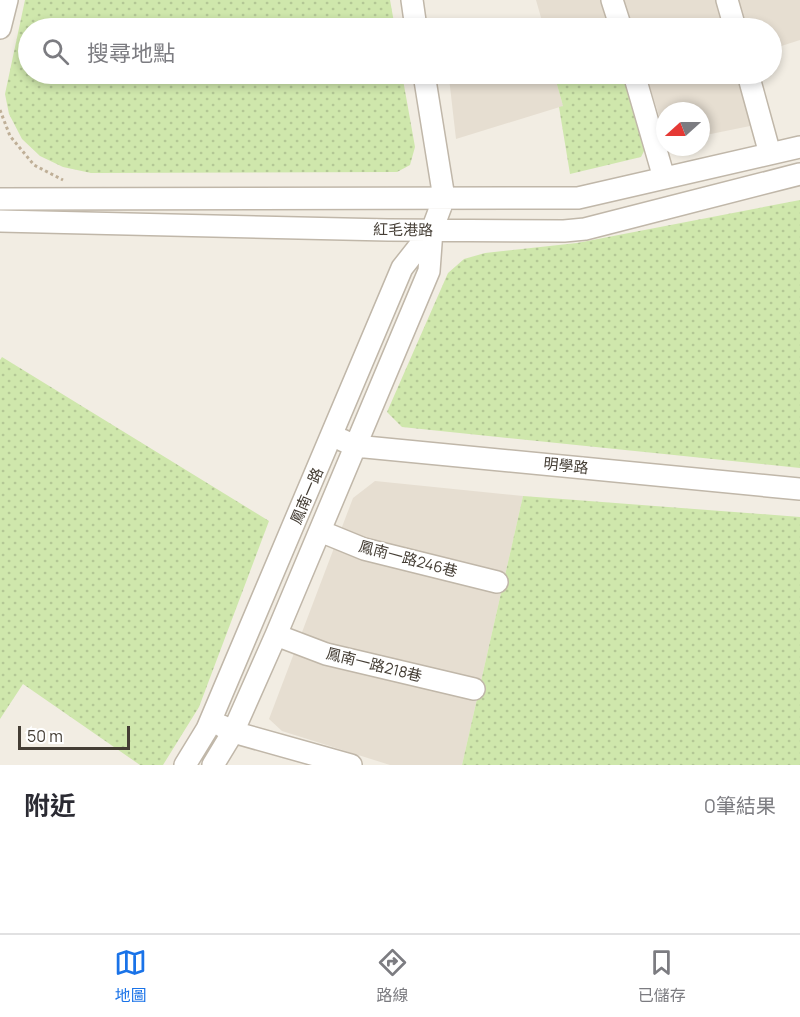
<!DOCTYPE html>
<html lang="zh-TW">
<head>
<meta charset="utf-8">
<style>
  :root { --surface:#fff; --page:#f2f2f3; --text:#2b2b33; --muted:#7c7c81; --line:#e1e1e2; --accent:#1a73e8 }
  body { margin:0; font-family:Manrope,"Noto Sans TC",sans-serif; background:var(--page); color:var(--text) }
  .compass { position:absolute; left:656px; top:102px; width:54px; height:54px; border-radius:50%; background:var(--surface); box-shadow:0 3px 9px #0003; rotate:249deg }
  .scale { position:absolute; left:18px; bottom:15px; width:112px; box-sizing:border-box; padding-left:6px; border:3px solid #443d34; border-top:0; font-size:16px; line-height:21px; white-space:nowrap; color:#443d34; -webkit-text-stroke:4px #fff; paint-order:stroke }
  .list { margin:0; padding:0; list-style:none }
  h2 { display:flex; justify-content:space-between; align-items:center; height:78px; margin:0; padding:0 24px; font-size:26px }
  h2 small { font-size:20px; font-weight:400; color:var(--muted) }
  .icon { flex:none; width:33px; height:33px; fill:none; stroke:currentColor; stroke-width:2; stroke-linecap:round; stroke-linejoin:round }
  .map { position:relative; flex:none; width:800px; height:765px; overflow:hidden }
  .search { position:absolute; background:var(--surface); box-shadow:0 3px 9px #0003; left:18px; right:18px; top:18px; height:66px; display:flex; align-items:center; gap:15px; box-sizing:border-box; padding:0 21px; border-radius:33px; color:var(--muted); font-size:22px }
  .sheet { height:168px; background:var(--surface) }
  nav { display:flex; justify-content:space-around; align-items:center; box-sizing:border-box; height:84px; border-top:2px solid var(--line); background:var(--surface); font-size:16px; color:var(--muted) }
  nav a { display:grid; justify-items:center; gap:3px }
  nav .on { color:var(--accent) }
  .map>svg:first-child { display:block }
</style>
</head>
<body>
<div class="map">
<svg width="800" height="765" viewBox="0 0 800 765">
  <defs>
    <pattern id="grass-dots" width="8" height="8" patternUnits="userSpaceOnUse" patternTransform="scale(1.5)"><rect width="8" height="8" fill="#cfe7ac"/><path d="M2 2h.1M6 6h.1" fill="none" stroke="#b3c795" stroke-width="1.8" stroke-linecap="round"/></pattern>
  </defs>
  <rect width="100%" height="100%" fill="#f2ede3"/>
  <path fill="#e6ded1" d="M536 0H602L610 28H544Z
    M624 0H721L729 28H632Z
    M738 0H800V40L772 49V28H747Z
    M463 74H554L563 106 456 139 449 78Z
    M646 74H742L754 115 750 126 701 136V111H665V135Z
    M375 481 523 496 462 765H390L282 731 269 719 353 498Z"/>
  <path fill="url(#grass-dots)" d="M25 0H390L395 28H28V74H402L415 147 410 165 397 172 91 173 63 167 40 156 22 139 9 114 5 94Z
    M554 74H624L646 147 641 157 570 174 559 107 563 106Z
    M800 200V468L402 427 387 412 448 273 464 259 485 253 577 243Z
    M2 357 269 521 199 707 163 765H140L23 684 0 719V360Z
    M523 496 800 517V765H462Z"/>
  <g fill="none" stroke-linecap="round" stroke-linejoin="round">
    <defs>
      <path id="minor" d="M412 0 416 28
        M612 0 621 28
        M727 0 735 28
        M0 28 7 0
        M634 74 664 178
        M748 74 770 154
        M0 199 578 198 800 147
        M0 221 388 230 564 231 585 229 800 174
        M342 440 355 446 800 489
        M320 531 364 549 497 582
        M276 635 326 654 474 689
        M222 726 233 732 351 765
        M185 765 207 729 402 268 432 230
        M213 765 233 732 276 635 429 271 432 230 444 198 424 74"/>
    </defs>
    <use href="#minor" stroke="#c0b7a9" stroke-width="24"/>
    <path stroke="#bfaf97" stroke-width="3" stroke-dasharray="3 3" stroke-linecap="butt" d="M0 110 10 136 34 165 63 180"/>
    <use href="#minor" stroke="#fff" stroke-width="21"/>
  </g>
  <g text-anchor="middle" stroke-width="4.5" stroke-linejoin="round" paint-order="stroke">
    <g font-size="15" fill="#443d34" stroke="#fff">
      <text transform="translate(403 230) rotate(1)" y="5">紅毛港路</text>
      <text transform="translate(566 466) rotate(6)" y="5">明學路</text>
      <text transform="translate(307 496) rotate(-67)" y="5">鳳南一路</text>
      <text transform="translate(408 559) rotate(15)" y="5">鳳南一路246巷</text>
      <text transform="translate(374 665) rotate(14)" y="5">鳳南一路218巷</text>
    </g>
  </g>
</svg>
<svg class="compass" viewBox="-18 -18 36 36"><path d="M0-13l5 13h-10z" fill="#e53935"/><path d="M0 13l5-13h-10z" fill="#7c7c81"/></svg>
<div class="scale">50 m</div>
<div class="search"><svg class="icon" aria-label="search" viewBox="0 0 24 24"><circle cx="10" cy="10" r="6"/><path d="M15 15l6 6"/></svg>搜尋地點</div>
</div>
<section class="sheet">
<h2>附近<small>0筆結果</small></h2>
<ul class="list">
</ul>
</section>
<nav>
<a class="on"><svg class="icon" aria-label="map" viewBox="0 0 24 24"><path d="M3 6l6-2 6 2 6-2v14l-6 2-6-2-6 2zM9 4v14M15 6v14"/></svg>地圖</a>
<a><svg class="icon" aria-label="directions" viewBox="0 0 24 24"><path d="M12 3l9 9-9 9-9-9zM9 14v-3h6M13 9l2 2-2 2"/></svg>路線</a>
<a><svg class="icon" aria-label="saved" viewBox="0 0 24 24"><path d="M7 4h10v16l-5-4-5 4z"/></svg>已儲存</a>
</nav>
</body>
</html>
